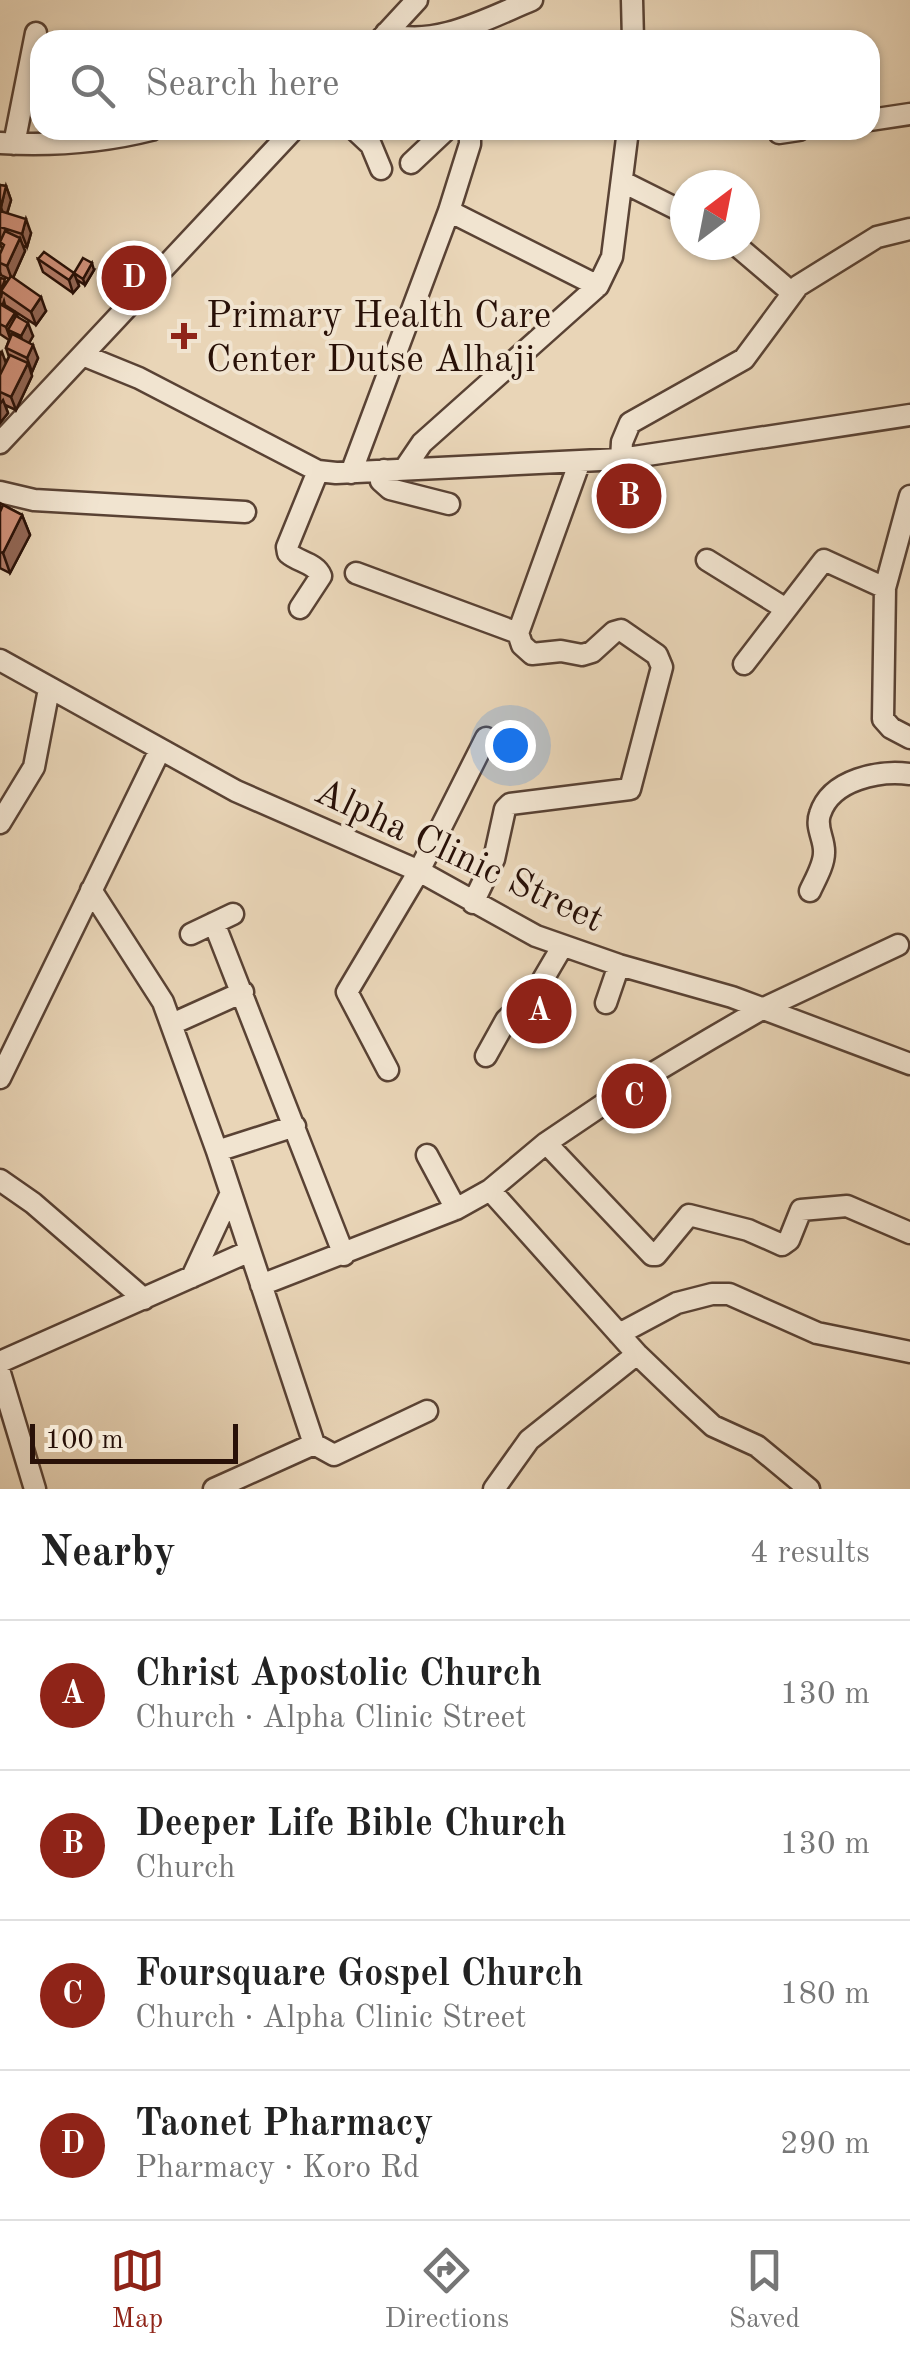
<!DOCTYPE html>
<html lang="en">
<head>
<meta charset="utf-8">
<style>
  :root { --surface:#fff; --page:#f2f2f2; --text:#222; --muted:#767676; --line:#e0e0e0; --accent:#8f2418 }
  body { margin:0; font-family:"Old Standard TT",serif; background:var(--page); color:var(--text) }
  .compass { position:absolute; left:670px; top:170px; width:90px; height:90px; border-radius:50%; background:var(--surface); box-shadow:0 2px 8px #0004; rotate:32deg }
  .scale { position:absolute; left:30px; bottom:25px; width:208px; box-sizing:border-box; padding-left:10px; border:5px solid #291108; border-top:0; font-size:28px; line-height:35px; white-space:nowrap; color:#291108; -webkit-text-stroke:8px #f1e4d0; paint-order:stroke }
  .you { position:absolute; left:510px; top:745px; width:35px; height:35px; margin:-25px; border:8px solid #fff; border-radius:50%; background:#1a73e8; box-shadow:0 0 0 15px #1a73e833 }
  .badge { display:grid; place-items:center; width:65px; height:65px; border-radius:50%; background:var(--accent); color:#fff; font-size:32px; font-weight:700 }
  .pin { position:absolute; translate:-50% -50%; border:5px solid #fff; box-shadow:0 2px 10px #0006 }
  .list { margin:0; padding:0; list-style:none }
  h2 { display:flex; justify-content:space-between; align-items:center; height:130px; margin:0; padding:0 40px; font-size:42px }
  h2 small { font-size:32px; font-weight:400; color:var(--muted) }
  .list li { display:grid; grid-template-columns:65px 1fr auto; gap:30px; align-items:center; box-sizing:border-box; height:150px; padding:0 40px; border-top:2px solid var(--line) }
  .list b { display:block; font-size:38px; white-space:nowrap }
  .list p { margin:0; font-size:32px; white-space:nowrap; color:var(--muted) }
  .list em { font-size:32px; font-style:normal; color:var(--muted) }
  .icon { flex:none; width:55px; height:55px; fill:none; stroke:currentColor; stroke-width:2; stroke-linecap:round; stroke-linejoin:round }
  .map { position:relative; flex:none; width:910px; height:1489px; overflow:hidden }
  .search { position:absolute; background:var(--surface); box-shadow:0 2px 8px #0004; left:30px; right:30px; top:30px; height:110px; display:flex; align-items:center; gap:25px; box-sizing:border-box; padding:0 35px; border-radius:30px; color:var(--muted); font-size:38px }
  .sheet { height:730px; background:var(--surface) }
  nav { display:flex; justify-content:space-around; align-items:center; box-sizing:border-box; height:140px; border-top:2px solid var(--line); background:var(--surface); font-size:28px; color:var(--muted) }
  nav a { display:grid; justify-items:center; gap:5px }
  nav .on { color:var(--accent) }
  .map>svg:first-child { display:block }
</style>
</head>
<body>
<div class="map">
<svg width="910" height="1489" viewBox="0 0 910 1489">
  <rect width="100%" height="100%" fill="#e9d5b7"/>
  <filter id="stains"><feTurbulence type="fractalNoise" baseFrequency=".002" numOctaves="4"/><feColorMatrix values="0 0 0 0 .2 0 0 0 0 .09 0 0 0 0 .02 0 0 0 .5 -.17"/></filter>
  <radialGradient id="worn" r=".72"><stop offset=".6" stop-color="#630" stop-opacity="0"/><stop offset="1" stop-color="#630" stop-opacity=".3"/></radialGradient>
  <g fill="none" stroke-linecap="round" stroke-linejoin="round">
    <defs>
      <path id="minor" d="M632 0 633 40
        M386 33C434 49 488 18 532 0
        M381 39 417 0
        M870 120 910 114
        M355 130 371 145 381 169
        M779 133 799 130
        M0 143C53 146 100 143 151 130
        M14 144 36 33
        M411 163 446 130
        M623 182 685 213
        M449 211 598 286
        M736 245 791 292
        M85 356 139 378 318 471 336 473 621 459 910 415
        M0 443 293 130
        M621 459 622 442 630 423 744 359 798 286 877 237 910 229
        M405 468 422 443 598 286 612 257 628 130
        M384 470 381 481 390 489 449 504
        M351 473 449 211 470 144V130
        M0 492 34 500 245 512
        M910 496 885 588 883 719 891 728 910 738
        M707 560 786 609
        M356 573 518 633
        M300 608 321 576C316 563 298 562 288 553L287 547 318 471
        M0 660 236 791 419 871 536 936 619 965 732 997 910 1064
        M744 664 824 560 885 588
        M0 823 34 767 49 689
        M91 890 163 1002 217 1151 314 1444 334 1455 427 1411
        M810 891C815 880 824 865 824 853 825 839 815 828 820 814 831 779 880 770 910 774
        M473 903 494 859 505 809 510 804 630 789 662 667 657 655 621 630 614 632 592 652 582 655 561 651 532 654 522 645 518 633 580 461
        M214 923 344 1255
        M191 934 233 914
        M606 1003 619 965
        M172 1024 243 992
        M486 1056 506 1020 535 993 562 947
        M388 1070 347 992 419 871 486 738
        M0 1078 160 750
        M546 1143 652 1255H656L689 1215 748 1230 782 1245 789 1240 801 1210 847 1206 910 1233
        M217 1151 295 1126
        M427 1155 456 1209
        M0 1180 33 1203 144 1299
        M490 1190 637 1354 686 1401 713 1426 757 1446 809 1489
        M192 1277 231 1193
        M261 1285 456 1209 490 1190 546 1143 626 1089 710 1039 760 1010 898 945
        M619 1334 677 1303 712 1294H729L817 1333 910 1352
        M0 1362 250 1251
        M0 1373 35 1489
        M214 1489 314 1444
        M494 1489 529 1440 637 1354"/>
    </defs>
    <use href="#minor" stroke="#594234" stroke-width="25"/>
    <use href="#minor" stroke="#f1e4d0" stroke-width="20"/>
  </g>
  <path fill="#b37d69" stroke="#291108" stroke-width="2.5" d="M0 185 6 186 11 200 7 214 31 233 27 247 23 246 25 251 13 278 46 311 36 325 5 305 4 301 3 304H0V278L6 283 9 279 1 275 0 272V254L2 249 0 244 1 239H0Z
    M38 259 74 273 94 270 85 285 77 280 79 286 73 293 43 272Z
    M0 304 15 313 33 336 29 343 38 358 32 372 30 371 32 376 16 410 5 405 8 413 0 423V351L6 362 9 357 6 348 9 340 0 334Z
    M0 503 22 515 30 535 10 573 0 568Z"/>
  <path fill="#926655" stroke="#291108" stroke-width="2.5" d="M6 186 11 200 5 220 1 207Z
    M26 219 31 233 27 247 22 234Z
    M20 238 25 251 12 280 7 266Z
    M92 263 94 270 85 285 83 279Z
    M74 273 79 286 73 293 69 280Z
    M41 297 46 311 36 325 31 312Z
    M15 313 19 326 8 330 12 339 11 341 6 327Z
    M28 323 33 336 25 350 21 336Z
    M33 345 38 358 32 372 27 358Z
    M2 352 7 366 0 378V356Z
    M28 363 32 376 16 410 11 397Z
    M3 400 8 413 0 423V404Z
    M22 515 30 535 10 573 3 553Z"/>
  <path fill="#d0917a" stroke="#291108" stroke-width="2.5" d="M0 185 6 186 1 207H0Z
    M0 211 26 219 22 234 0 227Z
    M5 231 20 238 7 266 0 263V254L4 245 0 242Z
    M44 252 74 273 69 280 38 259Z
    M83 258 92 263 83 279 74 273Z
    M11 276 41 297 31 312 1 291Z
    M0 278 5 279 1 291 2 292 1 298Z
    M0 304 15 313 6 327 0 324Z
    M16 316 28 323 21 336 8 330Z
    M12 334 33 345 27 358 6 348Z
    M10 355 28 363 11 397 0 392V375Z
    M3 505 22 515 3 553 0 552V512Z"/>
  <path fill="#8f2418" stroke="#f1e4d0" stroke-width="4" d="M179 321h10v10h10v10h-10v10h-10v-10h-10v-10h10z"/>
  <g text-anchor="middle" stroke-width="8" stroke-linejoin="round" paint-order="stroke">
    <g font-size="38" fill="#291108" stroke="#f1e4d0" text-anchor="start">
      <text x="206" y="327">Primary Health Care<tspan x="206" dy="44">Center Dutse Alhaji</tspan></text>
    </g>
    <g font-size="38" fill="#291108" stroke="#f1e4d0">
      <text transform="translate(460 854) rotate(25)" y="13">Alpha Clinic Street</text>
    </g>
  </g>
  <rect width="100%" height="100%" filter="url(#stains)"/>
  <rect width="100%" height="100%" fill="url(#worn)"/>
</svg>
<svg class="compass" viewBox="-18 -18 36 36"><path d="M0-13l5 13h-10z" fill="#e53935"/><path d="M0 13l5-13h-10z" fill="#767676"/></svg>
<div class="scale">100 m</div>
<div class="you"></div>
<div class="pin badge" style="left:539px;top:1011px">A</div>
<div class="pin badge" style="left:629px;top:496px">B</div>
<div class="pin badge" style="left:634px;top:1096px">C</div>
<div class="pin badge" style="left:134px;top:278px">D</div>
<div class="search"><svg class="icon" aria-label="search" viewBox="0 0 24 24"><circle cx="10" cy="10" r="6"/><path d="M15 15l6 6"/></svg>Search here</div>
</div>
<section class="sheet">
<h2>Nearby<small>4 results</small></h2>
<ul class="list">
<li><span class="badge">A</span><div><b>Christ Apostolic Church</b><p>Church · Alpha Clinic Street</p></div><em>130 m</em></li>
<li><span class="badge">B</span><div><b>Deeper Life Bible Church</b><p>Church</p></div><em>130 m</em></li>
<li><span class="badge">C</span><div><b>Foursquare Gospel Church</b><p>Church · Alpha Clinic Street</p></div><em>180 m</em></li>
<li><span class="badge">D</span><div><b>Taonet Pharmacy</b><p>Pharmacy · Koro Rd</p></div><em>290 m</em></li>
</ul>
</section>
<nav>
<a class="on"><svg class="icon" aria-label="map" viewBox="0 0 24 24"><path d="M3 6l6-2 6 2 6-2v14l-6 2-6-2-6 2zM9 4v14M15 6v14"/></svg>Map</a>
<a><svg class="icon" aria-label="directions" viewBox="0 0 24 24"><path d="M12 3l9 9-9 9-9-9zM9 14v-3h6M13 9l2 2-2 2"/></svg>Directions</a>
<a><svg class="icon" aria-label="saved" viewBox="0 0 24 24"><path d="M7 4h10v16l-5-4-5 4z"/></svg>Saved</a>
</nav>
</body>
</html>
